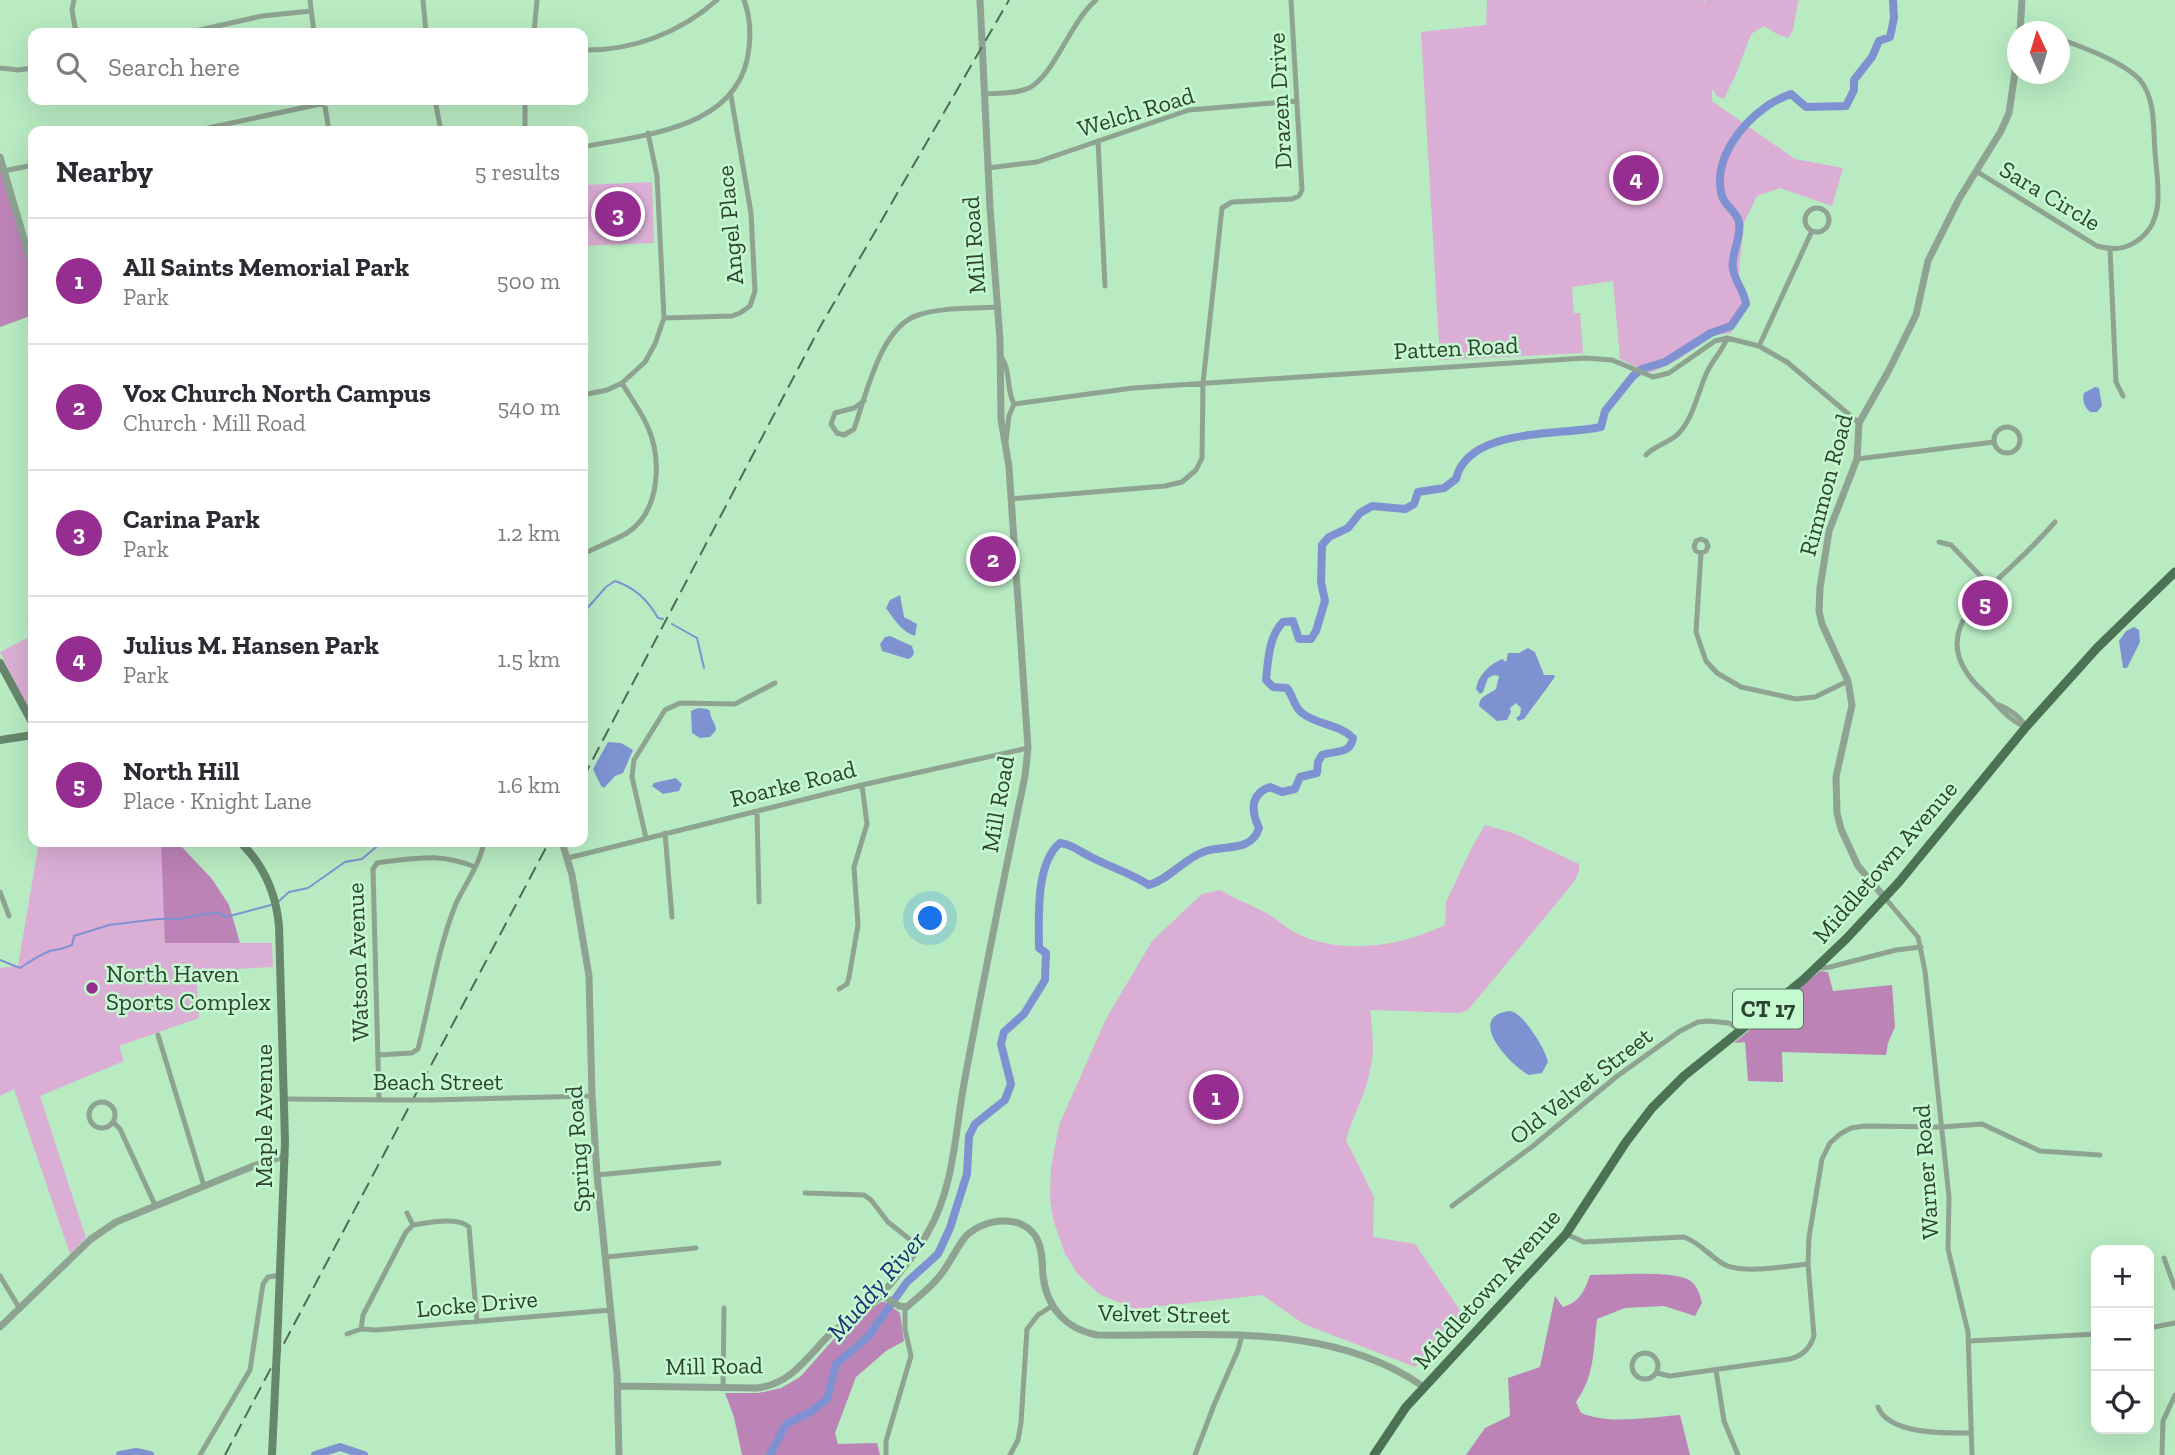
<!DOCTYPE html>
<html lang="en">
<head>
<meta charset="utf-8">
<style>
  :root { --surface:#fff; --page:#f2f2f3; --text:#2b2b33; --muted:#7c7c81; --line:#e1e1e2; --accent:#962d90 }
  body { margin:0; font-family:"Zilla Slab",serif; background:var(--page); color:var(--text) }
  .controls { position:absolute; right:21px; bottom:21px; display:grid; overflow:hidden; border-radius:14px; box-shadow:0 7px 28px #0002 }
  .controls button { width:63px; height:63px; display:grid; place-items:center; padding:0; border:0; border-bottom:2px solid var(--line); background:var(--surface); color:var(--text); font:35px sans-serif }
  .compass { position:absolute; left:2007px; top:21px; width:63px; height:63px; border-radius:50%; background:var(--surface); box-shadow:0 7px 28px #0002; rotate:356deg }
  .you { position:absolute; left:931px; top:919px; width:24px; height:24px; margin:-18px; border:5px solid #fff; border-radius:50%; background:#1a73e8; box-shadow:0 0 0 10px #1a73e833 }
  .badge { display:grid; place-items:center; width:46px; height:46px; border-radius:50%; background:var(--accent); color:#fff; font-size:23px; font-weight:700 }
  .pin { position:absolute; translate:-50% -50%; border:4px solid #fff; box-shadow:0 2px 7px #0006 }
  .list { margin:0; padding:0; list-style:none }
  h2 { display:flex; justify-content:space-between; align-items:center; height:91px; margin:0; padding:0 28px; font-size:30px }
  h2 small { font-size:23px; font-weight:400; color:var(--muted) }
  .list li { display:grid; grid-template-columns:46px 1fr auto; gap:21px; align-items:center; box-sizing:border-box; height:126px; padding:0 28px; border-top:2px solid var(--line) }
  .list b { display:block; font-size:26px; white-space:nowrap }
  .list p { margin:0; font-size:23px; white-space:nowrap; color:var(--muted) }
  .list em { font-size:23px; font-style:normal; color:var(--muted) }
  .icon { flex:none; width:38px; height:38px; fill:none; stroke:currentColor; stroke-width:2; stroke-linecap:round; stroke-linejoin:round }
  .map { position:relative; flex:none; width:2175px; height:1455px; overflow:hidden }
  .search { position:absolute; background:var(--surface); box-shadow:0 7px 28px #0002; left:28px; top:28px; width:560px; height:77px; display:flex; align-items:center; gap:18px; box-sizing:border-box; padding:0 24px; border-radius:14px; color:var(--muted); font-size:26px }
  .panel { position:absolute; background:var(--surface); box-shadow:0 7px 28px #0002; left:28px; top:126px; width:560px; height:721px; border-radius:14px }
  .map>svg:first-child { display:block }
</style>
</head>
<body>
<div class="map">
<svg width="2175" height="1455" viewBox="0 0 2175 1455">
  <rect width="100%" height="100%" fill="#b8ebc2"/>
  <path fill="#dbaed6" d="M1487 0H1704L1705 4V0H1800L1798 2 1793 30 1788 38 1777 34 1764 26 1751 34 1737 72 1724 99 1717 96 1712 89V101L1795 159 1843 168 1832 206 1780 188 1757 196 1744 223 1739 271 1738 281 1747 299 1731 333 1714 335 1679 359 1653 372H1646L1620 359 1613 281 1572 287 1574 313H1580L1583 353 1440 360 1421 32 1486 25Z
    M652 182 654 243 583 246V185Z
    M33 616V712L24 701 0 652 31 636 27 619Z
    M1485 825 1513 833 1579 864V871L1574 882 1468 1010 1459 1013 1370 1010C1372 1029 1375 1047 1371 1066 1367 1092 1353 1115 1346 1140L1374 1197 1373 1237 1415 1244 1466 1319 1415 1367 1304 1324 1262 1295 1135 1309 1099 1294 1077 1273 1065 1254 1053 1219 1050 1199 1051 1168 1059 1125 1106 1019 1152 941 1202 894 1220 890C1235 899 1252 905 1268 914 1277 919 1285 927 1294 932 1340 956 1400 947 1445 925L1446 902 1472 847Z
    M39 842H161L166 943H272L273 967 196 971 199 1018 119 1046 124 1061 40 1096 86 1238 70 1254 14 1089 0 1096V968L18 966Z"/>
  <path fill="#bc83b6" d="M0 165 33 278V315L0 327Z
    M161 842 181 846 212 879 229 905 240 943H165Z
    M1820 971 1828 972 1833 991 1892 985 1895 1027 1888 1043 1886 1055 1782 1052 1783 1082 1748 1081 1745 1042 1734 1043Z
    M1590 1275C1612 1275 1672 1270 1689 1280 1697 1285 1700 1294 1702 1303L1695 1316 1664 1306 1625 1308 1597 1319C1593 1351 1595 1375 1576 1402L1581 1413C1610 1425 1649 1417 1680 1415L1690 1455H1466L1485 1428 1510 1416 1508 1378 1540 1367 1555 1296 1563 1307C1580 1302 1585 1290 1590 1275Z
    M881 1302H885L900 1313 904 1341 886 1351 856 1377 835 1433 838 1444 877 1443 880 1455H742L734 1417 725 1393H758L781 1388 800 1377 841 1331Z"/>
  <path fill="#7e92d2" d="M2095 387 2099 388 2102 406 2097 412H2090C2084 407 2082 400 2084 393Z
    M900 595 904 617 917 624 915 636C903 633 893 618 886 608L890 600Z
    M2134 627 2139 630 2140 642 2127 668H2123L2119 641 2126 631Z
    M890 636 912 646 914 653 912 657 908 659 882 651 880 644 885 637Z
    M1528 648 1535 652 1544 675H1554L1555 677 1524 719 1518 721 1516 718 1520 715 1521 708 1516 703 1510 708 1511 712 1507 720 1497 721 1479 706C1479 696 1488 695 1496 689L1499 676 1494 675 1488 678 1483 692 1480 694 1476 689C1478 675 1490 664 1502 659L1506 662 1508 653H1519Z
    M698 708 707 709 710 711C710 719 716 723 716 730L710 737 700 738 692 733 691 711Z
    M608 742 621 743 633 750 623 773 615 776 604 788 601 786 593 769Z
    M676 778 682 784 679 791 663 794 652 786 654 783Z
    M1510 1011C1523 1012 1546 1050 1548 1062L1542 1073 1529 1075C1510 1065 1464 1016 1510 1011Z"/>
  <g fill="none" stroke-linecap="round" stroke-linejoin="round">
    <path stroke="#7e92d2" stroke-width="2" d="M583 613 606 587 615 581C634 587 648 600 658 618L663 619
      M672 624 697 638 704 668
      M279 901 289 892 308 888 345 862 362 859 382 842
      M0 960 20 968C29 962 39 955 50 951 58 949 64 949 72 945L74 936 109 925 158 919H179L205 914 218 913 226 917 271 905"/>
    <path stroke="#7e92d2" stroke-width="8" d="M120 1455 136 1452 150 1455
      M315 1455 340 1447 364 1455
      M770 1455 786 1424 812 1411 827 1399 836 1364 867 1338 907 1282 938 1254 950 1228 967 1174 969 1136 975 1124 1005 1100 1011 1084 1001 1044 1004 1032 1024 1014 1045 980 1046 953 1039 948C1039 918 1035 864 1060 843 1072 844 1080 852 1091 857 1110 867 1130 873 1149 885 1170 879 1184 858 1206 851 1225 845 1252 852 1259 828 1251 811 1250 794 1270 787L1282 792 1295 789 1300 777 1317 773 1318 762 1322 755C1336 750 1350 755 1353 738 1339 724 1317 725 1302 713 1294 707 1293 696 1287 688L1273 687 1266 680C1268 660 1269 636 1283 622L1293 621 1299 639H1311L1316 631 1325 601 1321 582 1322 545 1329 537 1348 528 1360 513 1372 506 1405 509 1414 504 1418 492 1444 488 1456 479C1468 427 1560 436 1601 427L1605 411 1633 376 1642 369 1665 362 1711 333 1731 326 1746 304C1744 290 1735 282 1733 269 1730 255 1742 238 1739 222 1737 212 1725 206 1722 196 1712 161 1740 125 1767 106 1774 101 1783 97 1791 94L1806 107 1846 106 1854 90V80L1872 57 1879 41 1890 37 1894 18 1893 0"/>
    <path stroke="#8ea391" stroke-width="5" d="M74 0 72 10 76 33
      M310 0 314 33
      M423 0 426 33
      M186 33 262 16 311 11
      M534 33 537 0
      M583 50C632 51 680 33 717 0
      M0 68 18 70 33 68
      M985 94C999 93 1016 94 1029 88 1054 76 1070 22 1096 0
      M324 100 329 131
      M435 100 441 131
      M525 100V131
      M194 131 339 100
      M1098 141 1105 286
      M583 147C646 134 741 129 749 48 751 31 750 16 744 0
      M988 168 1037 162 1189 110 1297 101
      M4 171 33 165
      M1976 171 2097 246C2112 250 2124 250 2137 241 2167 221 2157 182 2155 152 2153 128 2156 100 2140 80 2124 62 2082 47 2060 39
      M1805 220a12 12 0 1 1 24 0a12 12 0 1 1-24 0Z
      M2110 249 2116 382 2123 396
      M664 318 732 316 740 313 750 306 755 291 751 213 731 96
      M1759 346 1812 231
      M1001 357C1011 369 1006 390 1014 404L1133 388 1585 358 1612 360 1653 377 1669 373 1715 341 1727 338 1759 346 1787 362 1859 423
      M583 395 607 390 622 383 645 362 655 344 664 318 657 176 648 133
      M864 401 854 408 835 413 831 424 837 433 844 435 854 429C866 396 880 327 918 315 942 307 972 309 998 307
      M1994 440a13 13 0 1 1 26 0a13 13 0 1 1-26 0Z
      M1006 441 1009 416 1014 404
      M1646 455C1655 445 1669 443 1678 434 1694 418 1698 390 1708 370 1714 358 1723 350 1727 338
      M1857 459 1994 442
      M1010 499 1165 486 1182 482 1196 470 1202 458 1203 383 1222 208 1232 202 1292 199 1299 196 1302 190 1291 0
      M1939 542 1951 545 1990 586
      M1701 553 1696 551 1694 547 1696 541 1701 539 1706 541 1708 546 1706 551 1701 553 1696 632 1706 661 1717 673 1741 687 1796 699 1815 697 1848 681
      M583 554C597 547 613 541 627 533 661 511 662 458 647 425 640 410 630 397 622 383
      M1997 704C2008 708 2021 717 2026 727
      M2026 727C2009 721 1998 705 1985 693 1926 641 1972 603 2013 565 2028 551 2042 537 2055 522
      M757 811 759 902
      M665 833 672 917
      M646 838 632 777 634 760 665 710 680 703 735 704 775 683
      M568 858 862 785 1028 748
      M0 892 9 916
      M1885 898 1918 937 1925 971 1949 1197 1948 1249 1968 1332 1972 1455
      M1819 966 1822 968 1830 967 1896 950 1921 947
      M839 989 847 984 849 977 858 925 854 867 867 824 862 785
      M158 1035 204 1186
      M378 1055 412 1053 418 1049C430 1002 437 952 455 906 464 885 480 865 484 842
      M285 1099 395 1100
      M379 1100 373 869 377 863 383 862C419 858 440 853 475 867
      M431 1100 592 1096
      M89 1115a13 13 0 1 1 26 0a13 13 0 1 1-26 0Z
      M113 1122 120 1129 155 1205
      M597 1175 719 1163
      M805 1193 864 1195 871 1200 888 1222 918 1246
      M1452 1206 1533 1146 1616 1077 1680 1031 1698 1022 1708 1021 1729 1023 1740 1030
      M413 1225C427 1223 458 1216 469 1227L477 1322
      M1566 1234 1584 1242 1684 1237C1701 1243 1710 1257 1725 1265 1746 1274 1786 1266 1808 1264
      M606 1257 696 1248
      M2164 1258 2175 1288
      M0 1276 20 1309
      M2149 1328 2175 1323
      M361 1329 363 1315 406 1232 413 1225 407 1213
      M347 1334 361 1329 376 1330 611 1310
      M1969 1341 2096 1334
      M1632 1366a13 13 0 1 1 26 0a13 13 0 1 1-26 0Z
      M1716 1370 1724 1421 1738 1455
      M1657 1373 1670 1376 1790 1359C1802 1356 1810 1349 1814 1336L1808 1264 1809 1237 1822 1159 1830 1143 1840 1134 1851 1128 1865 1126 1942 1127 1982 1124 2040 1151 2100 1155
      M723 1388 724 1308
      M1878 1407C1889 1435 1946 1433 1971 1433
      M200 1455 250 1370 263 1284 268 1277 280 1275
      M886 1455V1441L911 1356 905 1329V1308
      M1010 1455 1018 1440 1021 1423 1027 1329 1038 1315 1052 1306
      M1195 1455 1214 1405 1238 1350 1242 1335
      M2162 1455 2163 1421 2175 1395"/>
    <path stroke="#8ea391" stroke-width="7" d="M2020 32 2022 0
      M0 157 33 269
      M562 842 572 875 589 976 592 1096 597 1175 617 1374 619 1455
      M1885 898 1858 866 1841 829 1837 813 1836 777 1852 705 1848 681 1822 624 1819 611 1820 588 1829 531 1857 459 1859 423 1889 370 1916 315 1928 261 1959 199 2001 131 2009 113 2018 52
      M880 1294 899 1306 907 1307C919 1296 933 1286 942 1273 951 1261 957 1247 966 1236 984 1218 1024 1213 1037 1239 1043 1250 1042 1264 1043 1276 1047 1308 1066 1329 1097 1335 1206 1337 1329 1320 1424 1387
      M0 1327 91 1239 116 1222 256 1165 285 1156
      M618 1386 756 1388C791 1385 807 1357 830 1334 841 1324 854 1319 865 1310 882 1297 918 1251 928 1232 955 1186 955 1129 965 1078 984 977 1004 877 1025 776L1028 748 1009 467 1001 419 1000 340 990 208 980 0"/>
    <path stroke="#67876d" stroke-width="8" d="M0 663 33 724
      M0 740 33 735
      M240 842C263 864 276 893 279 926L285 1142 277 1348
      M272 1455 276 1369"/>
    <path stroke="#4b7254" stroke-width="9" d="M1374 1455 1406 1407 1566 1234 1626 1142 1652 1108 1684 1076 1803 980 1847 938 1899 882 2026 727 2097 648 2175 572"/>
    <path stroke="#4e6b54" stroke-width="2" stroke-dasharray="14 7" stroke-linecap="butt" d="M583 778 820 327 1009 0
      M225 1455 549 842"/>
    <path stroke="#8ea391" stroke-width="5" d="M395 1100H431"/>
    <path stroke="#67876d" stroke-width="8" d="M276 1369 277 1348"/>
  </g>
  <circle fill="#962d90" stroke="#c5f9cf" stroke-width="2.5" cx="92" cy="988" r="7"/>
  <g text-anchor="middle" stroke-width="5" stroke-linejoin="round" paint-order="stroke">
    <rect fill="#c5f9cf" stroke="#5b7960" stroke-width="2" x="1733" y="989.5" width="70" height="39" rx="5"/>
    <g font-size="23" font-weight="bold" fill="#2d4231">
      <text x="1768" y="1017">CT 17</text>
    </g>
    <g font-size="24" fill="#2d4231" stroke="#c5f9cf">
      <text transform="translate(1280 101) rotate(-93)" y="8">Drazen Drive</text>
      <text transform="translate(1136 112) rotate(-17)" y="8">Welch Road</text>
      <text transform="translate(2050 196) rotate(31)" y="8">Sara Circle</text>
      <text transform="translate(730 225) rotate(-95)" y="8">Angel Place</text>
      <text transform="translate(974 245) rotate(-94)" y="8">Mill Road</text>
      <text transform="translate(1456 348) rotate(-3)" y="8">Patten Road</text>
      <text transform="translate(1826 485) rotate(-75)" y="8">Rimmon Road</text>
      <text transform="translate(793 784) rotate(-14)" y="8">Roarke Road</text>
      <text transform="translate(998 804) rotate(-80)" y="8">Mill Road</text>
      <text transform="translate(1885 862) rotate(-49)" y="8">Middletown Avenue</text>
      <text transform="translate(358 962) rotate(-92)" y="8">Watson Avenue</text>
      <text x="438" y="1090">Beach Street</text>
      <text transform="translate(1581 1086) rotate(-38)" y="8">Old Velvet Street</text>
      <text transform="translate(264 1116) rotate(-90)" y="8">Maple Avenue</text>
      <text transform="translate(578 1149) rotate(-94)" y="8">Spring Road</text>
      <text transform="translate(1926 1172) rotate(-94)" y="8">Warner Road</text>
      <text transform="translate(1487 1289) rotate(-48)" y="8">Middletown Avenue</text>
      <text transform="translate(477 1304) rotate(-5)" y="8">Locke Drive</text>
      <text transform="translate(1164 1314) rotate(1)" y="8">Velvet Street</text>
      <text transform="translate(714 1366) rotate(-1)" y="8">Mill Road</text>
    </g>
    <g font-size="24" fill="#2d4231" stroke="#c5f9cf" text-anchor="start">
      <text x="106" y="982">North Haven<tspan x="106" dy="28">Sports Complex</tspan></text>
    </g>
    <g font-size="26" font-style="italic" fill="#1f2c76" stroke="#c5f9cf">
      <text transform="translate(876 1286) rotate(-49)" y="9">Muddy River</text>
    </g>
  </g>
</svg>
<div class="controls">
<button>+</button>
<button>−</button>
<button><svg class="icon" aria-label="locate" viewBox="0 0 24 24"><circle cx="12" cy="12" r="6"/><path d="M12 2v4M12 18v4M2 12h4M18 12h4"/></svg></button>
</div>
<svg class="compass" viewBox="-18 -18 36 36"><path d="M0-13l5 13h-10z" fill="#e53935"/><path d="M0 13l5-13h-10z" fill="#7c7c81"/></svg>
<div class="you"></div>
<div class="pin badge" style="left:1216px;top:1097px">1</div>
<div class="pin badge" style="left:993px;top:559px">2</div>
<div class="pin badge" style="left:618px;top:214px">3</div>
<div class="pin badge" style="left:1636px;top:178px">4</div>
<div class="pin badge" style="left:1985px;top:603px">5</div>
<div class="search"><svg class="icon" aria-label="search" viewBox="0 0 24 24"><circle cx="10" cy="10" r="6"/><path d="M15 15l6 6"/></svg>Search here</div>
<section class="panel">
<h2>Nearby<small>5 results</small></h2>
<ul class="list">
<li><span class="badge">1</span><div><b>All Saints Memorial Park</b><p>Park</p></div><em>500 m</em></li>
<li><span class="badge">2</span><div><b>Vox Church North Campus</b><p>Church · Mill Road</p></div><em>540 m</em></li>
<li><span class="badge">3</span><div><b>Carina Park</b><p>Park</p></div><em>1.2 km</em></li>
<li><span class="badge">4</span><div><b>Julius M. Hansen Park</b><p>Park</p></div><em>1.5 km</em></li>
<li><span class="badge">5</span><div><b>North Hill</b><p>Place · Knight Lane</p></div><em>1.6 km</em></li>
</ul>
</section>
</div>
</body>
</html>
